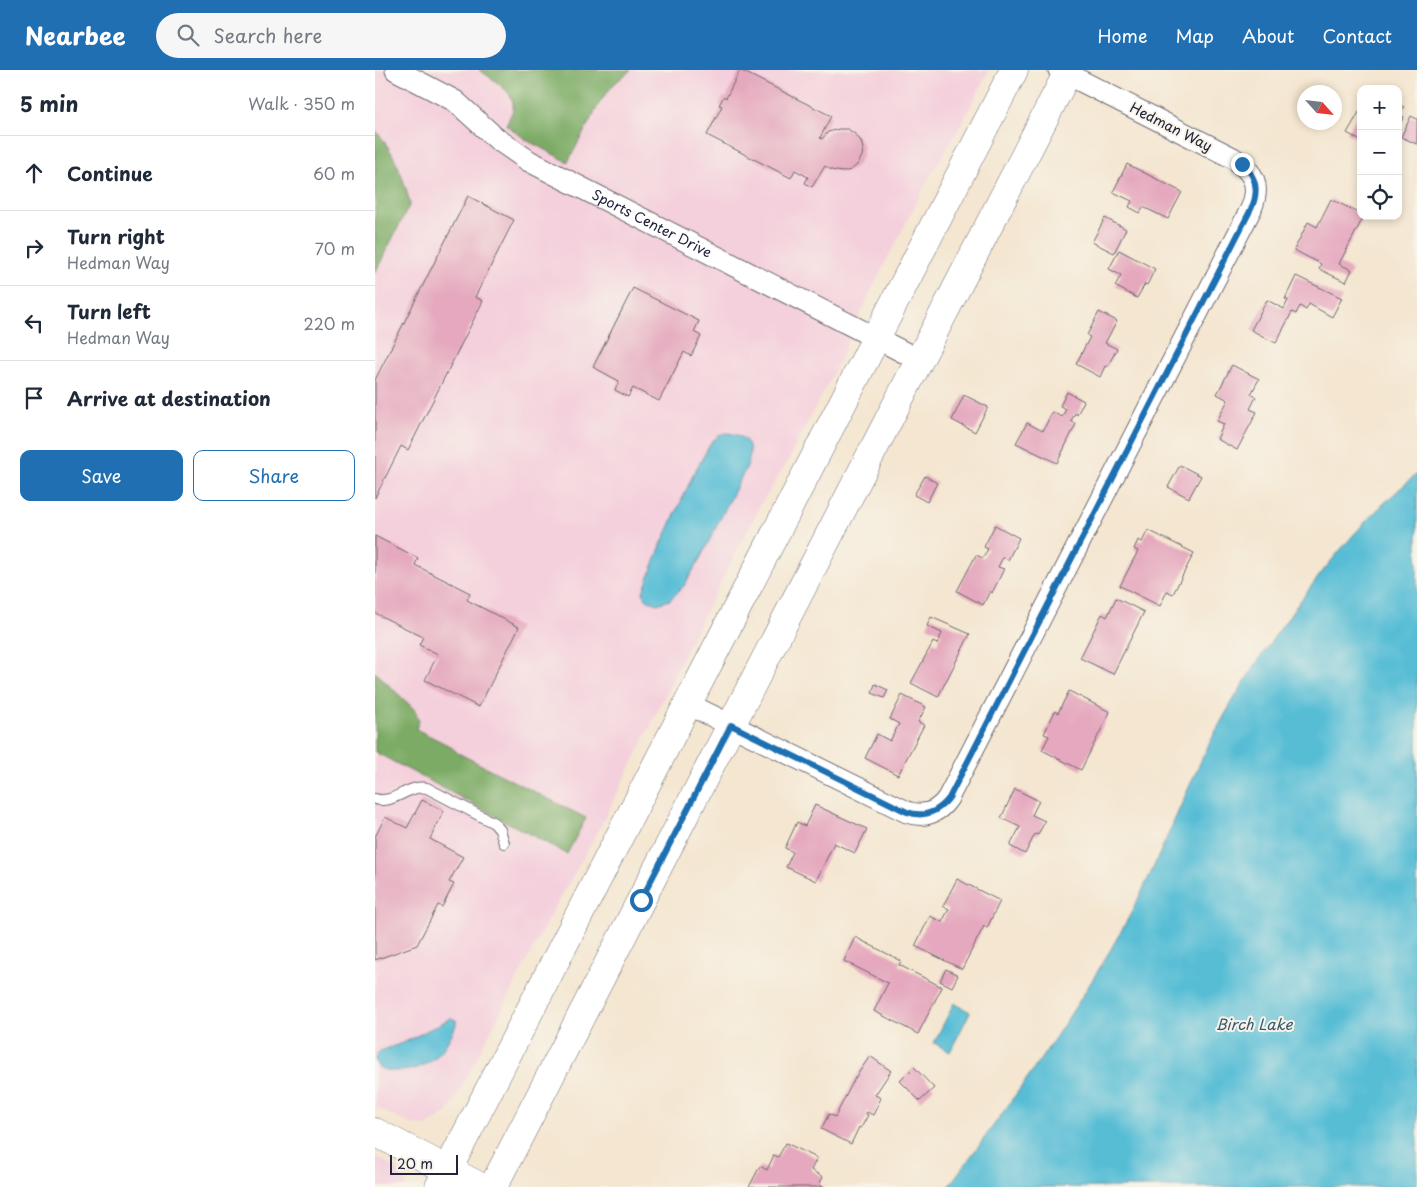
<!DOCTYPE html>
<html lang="en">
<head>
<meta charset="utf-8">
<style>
  :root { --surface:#fff; --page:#f6f6f7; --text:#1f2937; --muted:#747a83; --line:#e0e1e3; --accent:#1f6fb2 }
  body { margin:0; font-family:"Playpen Sans",sans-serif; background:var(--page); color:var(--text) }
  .controls { position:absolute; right:15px; top:15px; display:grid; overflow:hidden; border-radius:10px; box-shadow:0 2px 8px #0003 }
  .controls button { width:45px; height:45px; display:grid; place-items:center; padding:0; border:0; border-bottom:1px solid var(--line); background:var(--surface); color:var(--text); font:25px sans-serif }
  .compass { position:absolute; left:922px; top:15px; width:45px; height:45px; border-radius:50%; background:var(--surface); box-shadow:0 2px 8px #0003; rotate:117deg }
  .scale { position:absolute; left:15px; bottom:12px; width:68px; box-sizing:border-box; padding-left:5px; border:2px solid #22223b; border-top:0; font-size:14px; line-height:18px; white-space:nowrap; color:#22223b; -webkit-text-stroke:4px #f7f3e8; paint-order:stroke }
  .stop { position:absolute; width:15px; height:15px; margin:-11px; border:4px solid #1f6fb2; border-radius:50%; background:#fff }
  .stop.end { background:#1f6fb2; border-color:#fff; box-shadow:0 1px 5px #0008 }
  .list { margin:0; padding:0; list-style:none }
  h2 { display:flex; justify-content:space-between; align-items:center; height:65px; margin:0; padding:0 20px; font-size:21px }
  h2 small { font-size:16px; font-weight:400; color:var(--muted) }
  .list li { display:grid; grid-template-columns:32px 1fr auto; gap:15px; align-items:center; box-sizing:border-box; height:75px; padding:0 20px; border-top:1px solid var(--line) }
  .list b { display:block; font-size:19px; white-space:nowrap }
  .list p { margin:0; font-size:16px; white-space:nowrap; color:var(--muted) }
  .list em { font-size:16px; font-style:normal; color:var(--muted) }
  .actions { display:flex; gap:10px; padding:15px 20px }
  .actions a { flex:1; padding:11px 0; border:1px solid var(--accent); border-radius:10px; text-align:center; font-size:18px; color:var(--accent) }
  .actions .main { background:var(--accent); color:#fff }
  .icon { flex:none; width:28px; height:28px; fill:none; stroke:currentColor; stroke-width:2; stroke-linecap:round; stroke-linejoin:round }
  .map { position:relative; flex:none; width:1042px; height:1117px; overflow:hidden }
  header { display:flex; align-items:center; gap:30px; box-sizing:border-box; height:70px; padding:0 25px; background:var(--accent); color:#fff }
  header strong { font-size:24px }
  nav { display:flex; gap:28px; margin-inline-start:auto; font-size:18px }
  .search { width:350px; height:45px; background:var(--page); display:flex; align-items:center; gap:12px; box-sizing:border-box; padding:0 18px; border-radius:28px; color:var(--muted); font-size:19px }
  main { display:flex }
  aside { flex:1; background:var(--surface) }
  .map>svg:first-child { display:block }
</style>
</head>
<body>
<header>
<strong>Nearbee</strong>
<div class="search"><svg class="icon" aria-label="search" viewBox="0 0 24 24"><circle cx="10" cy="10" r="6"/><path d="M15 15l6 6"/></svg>Search here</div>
<nav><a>Home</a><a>Map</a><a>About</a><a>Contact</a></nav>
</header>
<main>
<aside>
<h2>5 min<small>Walk · 350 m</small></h2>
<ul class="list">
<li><svg class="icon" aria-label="ahead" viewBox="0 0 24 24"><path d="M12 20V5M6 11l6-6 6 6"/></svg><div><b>Continue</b></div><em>60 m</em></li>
<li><svg class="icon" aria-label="right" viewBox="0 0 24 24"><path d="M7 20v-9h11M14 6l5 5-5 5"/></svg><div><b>Turn right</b><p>Hedman Way</p></div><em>70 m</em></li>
<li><svg class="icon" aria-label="left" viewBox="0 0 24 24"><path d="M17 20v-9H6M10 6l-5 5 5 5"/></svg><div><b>Turn left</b><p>Hedman Way</p></div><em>220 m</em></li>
<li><svg class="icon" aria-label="arrive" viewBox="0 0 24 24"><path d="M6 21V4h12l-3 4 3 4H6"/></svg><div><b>Arrive at destination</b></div></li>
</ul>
<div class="actions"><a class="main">Save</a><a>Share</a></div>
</aside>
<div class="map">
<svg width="1042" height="1117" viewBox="0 0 1042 1117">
  <rect width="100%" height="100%" fill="#f7f3e8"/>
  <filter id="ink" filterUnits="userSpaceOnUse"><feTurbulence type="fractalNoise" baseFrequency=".02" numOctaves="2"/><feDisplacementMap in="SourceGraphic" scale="10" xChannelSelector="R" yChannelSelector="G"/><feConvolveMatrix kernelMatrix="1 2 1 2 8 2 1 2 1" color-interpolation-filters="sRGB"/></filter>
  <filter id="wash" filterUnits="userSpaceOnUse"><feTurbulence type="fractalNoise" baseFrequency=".0096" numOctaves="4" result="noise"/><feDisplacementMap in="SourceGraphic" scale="20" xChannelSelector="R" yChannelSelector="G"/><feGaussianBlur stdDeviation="1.12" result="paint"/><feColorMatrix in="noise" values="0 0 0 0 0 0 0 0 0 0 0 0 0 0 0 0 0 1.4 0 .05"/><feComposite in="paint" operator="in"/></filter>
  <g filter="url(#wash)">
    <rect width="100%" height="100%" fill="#f4e6d0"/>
    <path fill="#f4cfdc" d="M0 0H614L587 53 554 108 500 213 459 302 412 392 386 434 313 576 269 670 221 765 175 846 79 1032 72 1043 65 1048 53 1055 43 1056 25 1050 0 1036Z
      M0 1086 21 1098 28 1108 31 1117H0Z"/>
    <path fill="#7cab65" stroke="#4f6650" d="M104 0H256L239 14 225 32 193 92 153 71 131 55C133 49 138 43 138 37 140 21 115 8 104 0Z
      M0 60C20 82 28 106 35 134L0 203Z
      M0 602 40 640 44 650 41 659 75 676 83 683 211 748 192 784 0 682Z"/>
    <path fill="#57bdd5" stroke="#3c7088" d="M352 363C373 365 379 376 372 396L326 487 309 516 295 530 282 534 270 528 268 522 286 475 319 403 337 371 347 364Z
      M1042 404V1117H573C638 1030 703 941 755 845 784 790 806 732 833 676 856 631 883 589 913 548 952 493 990 447 1042 404Z
      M579 933 595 942 575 982 559 973Z
      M76 948 81 950C82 956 78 962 75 967 64 989 49 1000 23 1001 15 1001 7 1001 2 995L0 988 5 981 30 972Z"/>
    <g id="blocks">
      <path fill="#e5a8be" d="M365 0 456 46 445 68 447 69 453 62 464 59H473L480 64 486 71 488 79 487 86 483 94 476 100 467 102 456 100 450 96 437 117 430 113 433 107 420 100 416 108 332 65 347 36 344 35 349 26 351 28Z
        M1023 34 1029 37 1025 44 1029 47 1023 57Z
        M986 39V71L972 63Z
        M1036 46 1042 49V74L1026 67Z
        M752 94 807 122 793 149 768 137 765 143 754 137 757 131 738 122Z
        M93 126 139 150 100 227 108 231 33 380 26 376 0 428V310Z
        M956 129 986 144V146H989L964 194 977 200 971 212 944 199 946 194 919 180 933 152 942 157Z
        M730 148 751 159 739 183 717 172Z
        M744 180 780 199 772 215 770 214 762 228 740 216 746 205 734 199Z
        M921 206 967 228 957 247 934 234 931 240 925 236 921 244 917 242 901 273 876 260 892 230 909 239 913 230 910 229Z
        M258 218 324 251 319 262 326 266 316 286 309 282 284 331 258 318 253 327 240 320 244 311 218 297Z
        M724 242 742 251 730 273 742 279 732 297 730 296 725 307 701 294 715 267 712 265Z
        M857 295 884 309 876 324 881 327 875 339 882 342 862 380 842 369 849 354 842 351 853 330 842 324Z
        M692 322 709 331 702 345 700 343 696 351 701 354 682 393 641 373 652 353 668 361 677 342 687 347 691 339 685 336Z
        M589 325 613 337 600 362 577 350Z
        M805 395 826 406 814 428 793 417Z
        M550 406 562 413 552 432 539 425Z
        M620 455 644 468 633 490 628 487 623 497 629 499 617 523 615 521 608 535 582 521 601 485 608 488 613 479 609 477Z
        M773 460 819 483 798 524 792 521 785 536 745 516 763 481 759 479 763 470 767 472Z
        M0 466 43 488 40 495 95 523 92 530 144 557 104 637 50 610 63 584 44 575 48 567 0 543Z
        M741 528 769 542 738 604 705 588 727 544 732 547Z
        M556 547 595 564 563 627 536 613 558 572 562 574 567 563 552 556Z
        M500 614 513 620 509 628 497 623Z
        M694 621 735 642 706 700 667 680 674 666 669 664 680 641 683 643Z
        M527 625 551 637 543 652 549 655 523 705 490 688 502 664 515 671 524 654 515 649Z
        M640 719 664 731 657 745 670 751 663 765 660 764 650 784 635 776 645 757 626 748Z
        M47 730 69 741 55 769 88 787 74 812 79 814 67 837 63 835 42 875 0 890V767L10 747 32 758Z
        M440 735 492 759 480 783 459 773 441 811 411 797 418 782 410 778 422 752 430 756Z
        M582 809 625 831 612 858 609 856 587 899 540 876 555 846 567 852 574 839 568 836Z
        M480 867 526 891 524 895 567 917 543 964 499 941 513 913 469 891Z
        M571 899 583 905 577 917 565 911Z
        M495 986 516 1001 500 1025 506 1028 498 1045 492 1042 491 1044 493 1045 486 1058 484 1057 476 1074 446 1059 454 1044 460 1047 480 1008Z
        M539 997 559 1018 545 1031 525 1011Z
        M411 1073 442 1088 436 1100 448 1107 444 1115 449 1117H374L385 1096 392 1100 399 1085 403 1087Z"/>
    </g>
  </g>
  <g filter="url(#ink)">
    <use href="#blocks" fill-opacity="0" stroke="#6c676f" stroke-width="1"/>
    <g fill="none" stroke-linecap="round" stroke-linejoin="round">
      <defs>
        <path id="lane" d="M0 729C19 735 33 714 52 718L119 753 125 760 129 773"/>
        <g id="street">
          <path id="s1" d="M21 0 80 31 122 69 154 91 544 290"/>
          <path d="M313 634 532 742C549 748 563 743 573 728L876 139C886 115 879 102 858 88L684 0"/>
        </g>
        <path id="secondary" d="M0 1062 106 1117"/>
        <path id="primary" d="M64 1117 639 0
          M118 1117 694 0"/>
      </defs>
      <use href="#lane" stroke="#6c676f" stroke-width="12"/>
      <use href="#street" stroke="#6c676f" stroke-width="23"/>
      <use href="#secondary" stroke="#6c676f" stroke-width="29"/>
      <use href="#primary" stroke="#6c676f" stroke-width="29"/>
      <use href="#lane" stroke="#fff" stroke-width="10"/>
      <use href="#street" stroke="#fff" stroke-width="21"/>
      <use href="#secondary" stroke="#fff" stroke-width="28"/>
      <use href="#primary" stroke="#fff" stroke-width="28"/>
    </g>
  </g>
  <g fill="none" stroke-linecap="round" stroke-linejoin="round" filter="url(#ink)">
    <path stroke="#1f6fb2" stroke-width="6" d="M266 830 356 655 532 742C549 748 563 742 574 728L876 139C884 122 882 106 867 94"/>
  </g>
  <g text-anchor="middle" stroke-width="4" stroke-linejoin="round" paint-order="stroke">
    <g font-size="14" fill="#22223b" stroke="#f7f3e8">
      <text transform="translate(796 57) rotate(27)" y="5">Hedman Way</text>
      <text dy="5" stroke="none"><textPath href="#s1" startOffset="300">Sports Center Drive</textPath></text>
    </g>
    <g font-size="15" font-style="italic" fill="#355871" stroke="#f7f3e8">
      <text x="879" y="960">Birch Lake</text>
    </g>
  </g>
</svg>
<div class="controls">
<button>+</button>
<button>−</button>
<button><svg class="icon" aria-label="locate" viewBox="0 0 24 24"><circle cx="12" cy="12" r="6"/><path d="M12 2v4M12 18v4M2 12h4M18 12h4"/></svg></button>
</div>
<svg class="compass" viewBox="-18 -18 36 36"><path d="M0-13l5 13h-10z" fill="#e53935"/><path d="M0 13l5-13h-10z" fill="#747a83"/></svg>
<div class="scale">20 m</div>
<div class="stop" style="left:266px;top:830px"></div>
<div class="stop end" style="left:867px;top:94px"></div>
</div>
</main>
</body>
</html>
